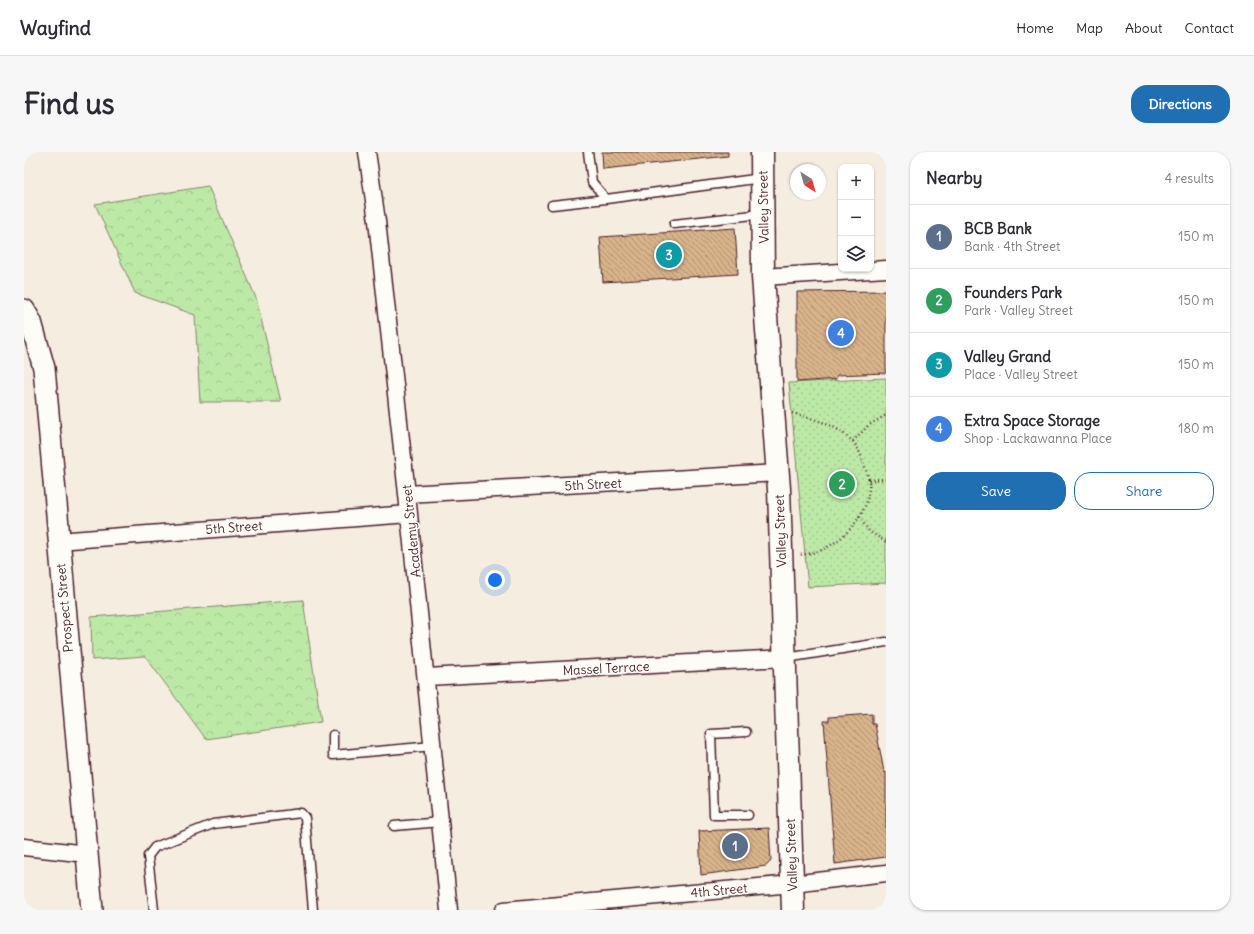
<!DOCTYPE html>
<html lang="en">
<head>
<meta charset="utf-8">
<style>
  :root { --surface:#fff; --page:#f7f7f7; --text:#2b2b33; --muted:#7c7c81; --line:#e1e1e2; --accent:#1f6fb2 }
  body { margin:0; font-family:Delius,sans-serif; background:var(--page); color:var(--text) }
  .controls { position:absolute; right:12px; top:12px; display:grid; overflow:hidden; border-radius:8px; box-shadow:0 1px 3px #0004 }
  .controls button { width:36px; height:36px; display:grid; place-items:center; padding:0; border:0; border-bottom:1px solid var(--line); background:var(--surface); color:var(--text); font:20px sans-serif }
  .compass { position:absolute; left:766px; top:12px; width:36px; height:36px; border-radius:50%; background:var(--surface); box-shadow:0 1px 3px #0004; rotate:143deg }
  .you { position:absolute; left:471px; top:428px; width:14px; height:14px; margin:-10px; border:3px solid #fff; border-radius:50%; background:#1a73e8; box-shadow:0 0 0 6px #1a73e833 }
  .badge { display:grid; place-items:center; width:26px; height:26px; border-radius:50%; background:var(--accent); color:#fff; font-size:13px; font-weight:700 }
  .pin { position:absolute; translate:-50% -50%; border:2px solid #fff; box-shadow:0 1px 4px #0006 }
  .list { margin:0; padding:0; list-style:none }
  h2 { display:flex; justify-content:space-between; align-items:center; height:52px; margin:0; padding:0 16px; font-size:17px }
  h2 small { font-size:13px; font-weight:400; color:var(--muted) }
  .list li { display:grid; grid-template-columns:26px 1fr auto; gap:12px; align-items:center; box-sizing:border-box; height:64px; padding:0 16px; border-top:1px solid var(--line) }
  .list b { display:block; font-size:15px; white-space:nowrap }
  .list p { margin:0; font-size:13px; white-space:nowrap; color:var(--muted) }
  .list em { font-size:13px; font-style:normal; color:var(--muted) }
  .actions { display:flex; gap:8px; padding:12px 16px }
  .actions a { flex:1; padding:9px 0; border:1px solid var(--accent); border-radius:16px; text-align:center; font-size:14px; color:var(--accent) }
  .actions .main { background:var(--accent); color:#fff }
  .icon { flex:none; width:22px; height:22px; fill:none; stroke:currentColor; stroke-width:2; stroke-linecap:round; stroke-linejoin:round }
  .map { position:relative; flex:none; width:862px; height:758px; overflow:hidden; border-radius:16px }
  header { display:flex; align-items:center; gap:24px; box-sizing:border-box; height:56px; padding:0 20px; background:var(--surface); border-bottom:1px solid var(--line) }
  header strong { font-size:19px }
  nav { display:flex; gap:22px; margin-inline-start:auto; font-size:14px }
  .intro { display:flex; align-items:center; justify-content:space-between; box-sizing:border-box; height:96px; padding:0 24px }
  h1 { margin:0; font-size:28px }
  .button { padding:10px 18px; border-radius:16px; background:var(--accent); color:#fff; font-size:14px; font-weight:700 }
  main { display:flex; gap:24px; padding:0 24px }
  aside { flex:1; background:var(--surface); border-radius:16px; box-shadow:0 1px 3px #0004 }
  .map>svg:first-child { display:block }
</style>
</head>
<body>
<header>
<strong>Wayfind</strong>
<nav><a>Home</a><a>Map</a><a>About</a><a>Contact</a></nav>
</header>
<div class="intro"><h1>Find us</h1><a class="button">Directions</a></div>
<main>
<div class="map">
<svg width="862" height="758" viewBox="0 0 862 758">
  <defs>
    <pattern id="forest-crowns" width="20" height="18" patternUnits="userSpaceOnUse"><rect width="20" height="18" fill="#bde9a7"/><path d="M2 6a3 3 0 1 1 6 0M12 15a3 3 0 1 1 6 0" fill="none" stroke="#a4c790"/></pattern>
    <pattern id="park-dots" width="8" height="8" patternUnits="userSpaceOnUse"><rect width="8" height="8" fill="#bde9a7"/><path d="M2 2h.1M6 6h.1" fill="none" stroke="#a4c790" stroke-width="1.8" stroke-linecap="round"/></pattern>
    <pattern id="building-back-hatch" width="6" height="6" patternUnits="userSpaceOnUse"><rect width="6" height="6" fill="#d8b38a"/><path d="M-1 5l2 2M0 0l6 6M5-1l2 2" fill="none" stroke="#b19171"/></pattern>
  </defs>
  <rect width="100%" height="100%" fill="#f6ede1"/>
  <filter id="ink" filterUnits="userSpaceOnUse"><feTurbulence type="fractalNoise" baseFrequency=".025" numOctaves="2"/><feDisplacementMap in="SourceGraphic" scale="8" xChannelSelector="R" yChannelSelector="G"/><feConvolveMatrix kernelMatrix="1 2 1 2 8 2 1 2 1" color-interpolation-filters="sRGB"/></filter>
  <g filter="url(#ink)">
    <path fill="url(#forest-crowns)" stroke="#848469" d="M184 34 232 146 257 250H176L171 163 111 141 71 52Z
      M279 448 297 570 182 587 121 504 68 508 67 465Z"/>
    <path fill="url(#park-dots)" stroke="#848469" d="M862 226V431L784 435 765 231Z"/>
    <path fill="url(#building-back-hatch)" stroke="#4a1f2b" d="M578 0H704V4L579 17Z
      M711 76 714 122 579 130 576 85Z
      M862 139V221L813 223 812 227 773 230V140Z
      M848 562V572H851L860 620H862V705L811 712 800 569H805V565Z
      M745 676 747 709 742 714 677 723 675 679Z"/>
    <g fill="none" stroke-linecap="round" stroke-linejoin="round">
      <defs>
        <path id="service" d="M564 0 568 30 582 47 738 26
          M528 53 582 47
          M650 72 738 62
          M762 506 862 490
          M722 580 687 582 690 663H724
          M309 583V603L409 594
          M370 674 417 670
          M130 758 124 704 131 695 189 672 277 661 281 666 289 758"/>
        <path id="minor" d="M343 0 353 69 383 342 425 758
          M739 125 862 117
          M383 342 754 321
          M34 389 385 362
          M403 525 761 506
          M0 695 63 702
          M480 758 768 732 862 721"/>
        <path id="tertiary" d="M0 158 7 170 20 216 68 758"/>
        <path id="secondary" d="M738 0 739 125 755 337 769 758"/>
      </defs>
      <use href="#service" stroke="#4a1f2b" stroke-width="11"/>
      <use href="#minor" stroke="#4a1f2b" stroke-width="19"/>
      <use href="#tertiary" stroke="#4a1f2b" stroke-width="24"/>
      <use href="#secondary" stroke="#4a1f2b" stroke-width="25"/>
      <path stroke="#4a1f2b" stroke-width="2.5" stroke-dasharray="1 3" stroke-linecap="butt" d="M768 261C790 267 812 272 828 289 834 294 838 306 840 313 842 318 844 323 845 328 848 357 825 383 802 396 795 400 783 402 775 403
        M829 289 845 273 862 263
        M845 328 862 327
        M835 365 845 379 862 390"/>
      <use href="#service" stroke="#fdfcf7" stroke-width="8"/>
      <use href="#minor" stroke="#fdfcf7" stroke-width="16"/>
      <use href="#tertiary" stroke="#fdfcf7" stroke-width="21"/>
      <use href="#secondary" stroke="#fdfcf7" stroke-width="22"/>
    </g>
  </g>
  <g text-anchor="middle" stroke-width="3" stroke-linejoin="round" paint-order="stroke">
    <g font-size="13" fill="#4a1f2b" stroke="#fdfcf7">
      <text transform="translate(739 55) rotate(-91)" y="5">Valley Street</text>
      <text transform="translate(569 332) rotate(-3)" y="5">5th Street</text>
      <text transform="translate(210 375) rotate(-4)" y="5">5th Street</text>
      <text transform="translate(387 379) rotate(-96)" y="5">Academy Street</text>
      <text transform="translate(756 379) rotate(-92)" y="5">Valley Street</text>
      <text transform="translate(40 456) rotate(-95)" y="5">Prospect Street</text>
      <text transform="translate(582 516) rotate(-3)" y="5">Massel Terrace</text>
      <text transform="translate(767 703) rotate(-92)" y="5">Valley Street</text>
      <text transform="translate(695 738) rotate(-5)" y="5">4th Street</text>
    </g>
  </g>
</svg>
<div class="controls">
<button>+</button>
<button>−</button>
<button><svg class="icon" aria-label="layers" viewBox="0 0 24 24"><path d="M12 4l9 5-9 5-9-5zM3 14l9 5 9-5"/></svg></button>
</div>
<svg class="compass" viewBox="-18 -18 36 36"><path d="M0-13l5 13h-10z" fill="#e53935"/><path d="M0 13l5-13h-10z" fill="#7c7c81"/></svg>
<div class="you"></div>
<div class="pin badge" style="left:711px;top:694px;background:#5c6f8a">1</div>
<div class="pin badge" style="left:818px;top:332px;background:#2e9e5b">2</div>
<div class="pin badge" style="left:645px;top:103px;background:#0f9aa8">3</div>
<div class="pin badge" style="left:817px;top:181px;background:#3f7fe0">4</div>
</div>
<aside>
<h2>Nearby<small>4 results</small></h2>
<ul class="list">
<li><span class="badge" style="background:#5c6f8a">1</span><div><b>BCB Bank</b><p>Bank · 4th Street</p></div><em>150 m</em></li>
<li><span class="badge" style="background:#2e9e5b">2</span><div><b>Founders Park</b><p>Park · Valley Street</p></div><em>150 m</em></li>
<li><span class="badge" style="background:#0f9aa8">3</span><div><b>Valley Grand</b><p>Place · Valley Street</p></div><em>150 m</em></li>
<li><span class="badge" style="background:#3f7fe0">4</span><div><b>Extra Space Storage</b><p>Shop · Lackawanna Place</p></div><em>180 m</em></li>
</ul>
<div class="actions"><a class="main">Save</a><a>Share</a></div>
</aside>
</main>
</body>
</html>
